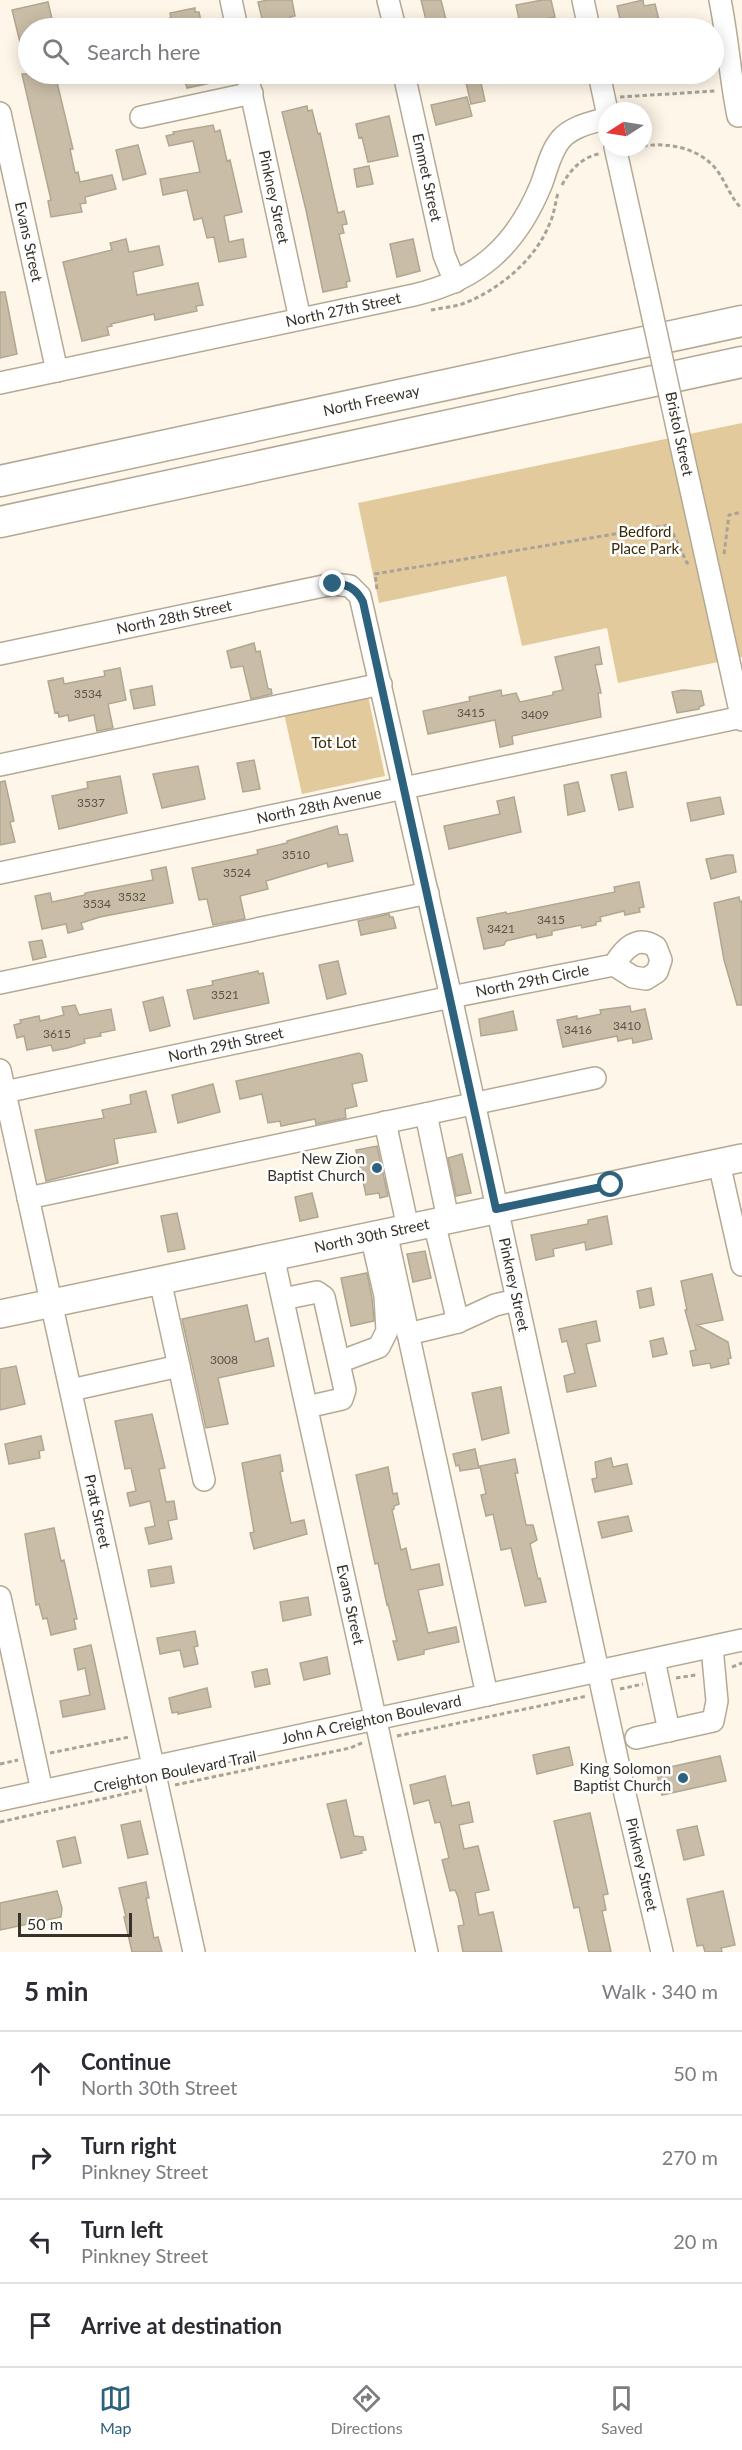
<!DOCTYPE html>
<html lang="en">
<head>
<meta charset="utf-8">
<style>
  :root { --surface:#fff; --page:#f2f2f3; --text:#2b2b33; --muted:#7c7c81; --line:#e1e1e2; --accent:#2c627e }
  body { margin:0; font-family:Lato,sans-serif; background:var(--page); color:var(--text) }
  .compass { position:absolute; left:598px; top:102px; width:54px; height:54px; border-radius:50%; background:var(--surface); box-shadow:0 3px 15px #0003; rotate:258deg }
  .scale { position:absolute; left:18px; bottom:15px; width:114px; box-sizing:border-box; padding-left:6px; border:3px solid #363229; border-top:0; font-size:16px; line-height:21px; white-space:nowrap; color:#363229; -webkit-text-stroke:4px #fff; paint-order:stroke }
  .stop { position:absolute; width:18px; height:18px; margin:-14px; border:4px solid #2c627e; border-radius:50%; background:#fff }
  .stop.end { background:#2c627e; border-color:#fff; box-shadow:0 2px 6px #0008 }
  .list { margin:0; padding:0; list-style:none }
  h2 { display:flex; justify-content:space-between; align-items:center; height:78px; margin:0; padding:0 24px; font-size:26px }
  h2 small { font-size:20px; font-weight:400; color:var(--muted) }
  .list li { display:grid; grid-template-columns:39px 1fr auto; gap:18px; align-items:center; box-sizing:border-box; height:84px; padding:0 24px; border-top:2px solid var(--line) }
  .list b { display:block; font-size:22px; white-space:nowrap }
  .list p { margin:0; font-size:20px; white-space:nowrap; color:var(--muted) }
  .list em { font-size:20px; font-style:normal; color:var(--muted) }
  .icon { flex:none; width:33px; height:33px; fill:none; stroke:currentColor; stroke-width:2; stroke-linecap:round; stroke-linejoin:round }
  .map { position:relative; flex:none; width:742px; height:1952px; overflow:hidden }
  .search { position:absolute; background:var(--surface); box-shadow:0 3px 15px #0003; left:18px; right:18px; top:18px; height:66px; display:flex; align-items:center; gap:15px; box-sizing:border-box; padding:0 21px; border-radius:33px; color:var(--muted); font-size:22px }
  .sheet { height:414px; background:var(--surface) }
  nav { display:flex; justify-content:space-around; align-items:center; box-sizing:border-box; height:84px; border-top:2px solid var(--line); background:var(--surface); font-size:16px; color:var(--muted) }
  nav a { display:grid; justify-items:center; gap:3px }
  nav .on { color:var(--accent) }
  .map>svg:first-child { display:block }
</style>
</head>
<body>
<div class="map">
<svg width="742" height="1952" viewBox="0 0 742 1952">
  <rect width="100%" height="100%" fill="#fef7e9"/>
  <path fill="#e2ca9c" d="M742 423V657L618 683 607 628 522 646 506 576 379 603 358 503Z
    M367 691 385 776 302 794 283 709Z"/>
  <path fill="#c9bda7" stroke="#b1a690" stroke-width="1.5" d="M268 0H292L295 16 290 17 292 25 276 28 275 20 263 23 258 2Z
    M421 0H441L448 28H428Z
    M542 0H551L555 17 520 24 516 5Z
    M643 0 644 6 655 4 659 20 622 28 617 6Z
    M48 2 53 23 28 28V57L24 58 12 10Z
    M195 8V12H199L202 26 190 28H149L148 23 171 18 170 13Z
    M22 74H55L73 149H70L75 173 78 172 80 182 112 175 116 189 85 197 86 203 80 204 82 212 51 217 48 201 51 200Z
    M183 74H229L230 79 187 88Z
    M464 74H479L485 101 471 104Z
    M467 97 472 116 436 125 431 105Z
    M307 106 308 111 312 110 318 134 320 133 338 213 344 211 347 224 342 225 344 233 339 234 350 281 346 282 347 287 323 292 306 210 282 112Z
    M389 116 398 156 368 162 362 137 359 138 356 124Z
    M213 125 215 132 220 130 227 161 230 160 242 212 224 216 229 242 243 239 246 257 219 262 214 237 207 238 202 218 194 220 187 190 163 195 160 179 200 172 193 141 169 146 166 136 174 134 173 132Z
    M138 145 146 174 123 180 116 150Z
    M369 166 373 184 357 187 354 169Z
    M126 239 129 252 159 246 163 265 133 272 137 295 198 283 203 305 196 306 197 311 155 320 154 314 111 324 112 326 107 327 109 335 82 341 63 262 112 250 110 243Z
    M413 239 420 271 397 277 390 244Z
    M0 292H5L17 354 0 358Z
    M254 643 256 652 260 651 268 689H271L272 694 251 699 243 666 231 668 227 651Z
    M599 647 602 664 595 665 601 693H598L601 717 512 736 513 744 500 747 495 720 428 734 423 711 470 701 469 697 501 690 502 696 516 693 520 702 553 695V692L563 690 555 657Z
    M120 668 126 700 108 704 113 728 97 731 94 715 69 721 68 715 59 717 58 712 55 713 48 681 63 678 64 684 105 676 104 671Z
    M152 686 155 705 134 709 130 690Z
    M682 690 701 691 704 705 699 707V709L677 713 672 692Z
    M254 760 260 789 243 792 237 763Z
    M198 766 205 799 162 808 153 774Z
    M626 772 633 807 619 810 611 775Z
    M120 776 127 813 59 829 52 796 88 788 87 782Z
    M5 781 14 821 10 822 15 842 0 845V782Z
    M578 782 585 811 568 815 564 785Z
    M514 797 521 832 449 849 444 826 500 814 497 801Z
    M720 797 724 814 691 821 687 803Z
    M337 826 339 835 347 834 353 861 328 867 327 863 266 881 268 889 240 896 245 919 213 925 207 899 199 900 192 868 258 854 257 850 287 843V841Z
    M727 855H733L736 872 711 879 706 859Z
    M166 867 173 903 100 917 81 923 83 929 68 933 66 924 42 929 35 896 50 893 52 902 85 895V893L153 880 151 870Z
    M639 882 644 907 639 908 640 912 625 915 624 911 600 917 601 921 596 922V925L582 928 581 925 552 931V935L537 938 536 934 506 941 504 945 484 949 477 918 506 912 507 914 615 892 614 887Z
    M739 897 740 902 742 901V1005H737L724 960 714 903Z
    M389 914 390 917H393L396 928 361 935 358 921Z
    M42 940 46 957 33 960 29 942Z
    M338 961 346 994 327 999 319 965Z
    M258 971 259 974 263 973 269 1003 194 1019 187 990 213 985 212 981Z
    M163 997 170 1026 150 1031 143 1002Z
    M75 1005 79 1015 111 1009 115 1030 100 1033 101 1036 84 1039 85 1043 68 1048 53 1051 51 1045 27 1050 24 1036 17 1038 14 1025 21 1023 20 1020 39 1016 40 1021 64 1015 62 1007Z
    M630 1006 631 1012 645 1009 652 1039 633 1043 632 1038 618 1041 617 1036 563 1047 557 1020 577 1016V1019L601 1014 600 1010Z
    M513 1011 517 1030 481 1036 479 1019Z
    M359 1053 362 1055 367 1081 352 1084 357 1106 345 1109 346 1118 316 1124 315 1119 281 1126 280 1121 268 1123 262 1094 240 1099 236 1081Z
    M213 1084 220 1112 178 1123 172 1095Z
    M146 1091 156 1132 114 1139 118 1163 46 1181 35 1130 104 1118 102 1110 131 1104 130 1095Z
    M377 1146 388 1196 380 1198 379 1193 366 1195 356 1150Z
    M462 1154 471 1193 456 1196 448 1158Z
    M312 1193 318 1217 300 1221 295 1197Z
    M177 1213 185 1249 168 1252 161 1216Z
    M607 1216 612 1244 586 1250 585 1242 553 1249 554 1256 536 1260 531 1235 588 1224V1220Z
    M425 1251 431 1278 413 1282 407 1254Z
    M367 1273 372 1298 374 1321 351 1326 341 1278Z
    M712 1274 723 1320 697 1325 728 1342 731 1358 728 1359 729 1364 711 1368 710 1363 693 1366 690 1351 696 1350 685 1310H687L681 1281Z
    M651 1288 654 1305 640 1308 637 1291Z
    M247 1305 255 1342 268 1338 274 1366 218 1378 228 1424 206 1428 182 1319Z
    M596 1321 600 1341 586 1344 596 1386 567 1392 564 1376 575 1373 567 1341 562 1342 559 1329Z
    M663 1338 667 1354 653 1357 650 1341Z
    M16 1366 25 1404 0 1410V1369Z
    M501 1387 509 1433 482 1440 472 1393Z
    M152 1414 165 1468 159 1469 166 1502 174 1501 177 1519 168 1521 172 1539 149 1544 145 1528 155 1526 150 1501 130 1506 127 1493 136 1491 131 1468 125 1469 115 1421Z
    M41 1436 44 1450 39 1451 40 1458 9 1464 5 1444Z
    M475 1449 479 1468 460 1471 459 1465 456 1466 453 1454Z
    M280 1455 283 1471 280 1472 291 1523 304 1520 307 1534 254 1549 250 1533 254 1532 242 1463Z
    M611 1458 613 1467 627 1464 632 1484 595 1492 592 1479 597 1478 595 1462Z
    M515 1459 518 1473H515L526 1525H533L537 1540 530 1544 538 1579 540 1578 546 1602 525 1606 511 1548 501 1550 493 1514 486 1516 481 1495 486 1494 480 1466Z
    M388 1467 393 1494 397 1493 399 1504 394 1506V1509L392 1510 401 1550 406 1548 411 1570 439 1564 443 1585 418 1590 428 1633 456 1627 459 1642 424 1650V1654L398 1660 393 1641H397L388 1604 387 1605 378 1563 375 1564 356 1475Z
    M628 1516 632 1531 602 1538 598 1522Z
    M54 1528 61 1561 64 1560 77 1619H74L76 1629 51 1635 47 1618 43 1619 39 1604 36 1605 25 1534Z
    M171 1566 174 1583 151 1587 148 1570Z
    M308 1597 311 1615 283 1621 280 1602Z
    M195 1631 198 1646 194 1647 198 1664 184 1667 180 1650 160 1654 157 1638Z
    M91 1645 105 1709 63 1717 60 1701 90 1695 85 1668 78 1670 74 1649Z
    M327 1657 330 1674 304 1680 300 1663Z
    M267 1669 270 1684 255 1687 252 1672Z
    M207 1688 211 1707 178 1714V1712L172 1713 169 1698Z
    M569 1747 573 1765 537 1774 533 1755Z
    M720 1756 726 1781 662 1795 656 1770Z
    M445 1776 452 1806 469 1802 473 1822 459 1825 464 1849 478 1846 489 1890 475 1893 479 1915 493 1912 502 1952H463L458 1926 464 1925 458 1897 455 1890 450 1891 442 1860 449 1858 442 1829 440 1822 435 1823 429 1800 414 1804 410 1785Z
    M346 1800 354 1836 363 1837 366 1850 361 1851 362 1853 341 1858 327 1804Z
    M590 1813 608 1894 603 1895 606 1910 602 1911 611 1952H589L579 1907 574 1908 554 1821Z
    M140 1821 148 1854 128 1858 121 1825Z
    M697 1826 704 1855 684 1860 677 1830Z
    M75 1837 81 1863 63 1867 57 1841Z
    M146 1882 149 1898H146L154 1938 158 1937 162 1952H132L124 1917H126L119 1888Z
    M57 1891 62 1908 61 1917 0 1930V1903Z
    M723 1891 735 1945 721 1948 722 1952H705L703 1945 697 1946 687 1899Z"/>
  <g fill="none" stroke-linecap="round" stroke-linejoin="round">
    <defs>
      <g id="minor">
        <path d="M231 0 237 28"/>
        <path d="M388 0 395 28"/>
        <path d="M583 0 589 28"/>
        <path d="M720 0C728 39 730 77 738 116L742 115"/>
        <path id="s1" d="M247 74 300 319"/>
        <path id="s2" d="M404 74 444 255 455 282"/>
        <path d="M599 74 607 111"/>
        <path id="s3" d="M0 113 57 371"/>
        <path d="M141 117 252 93"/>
        <path d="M615 147 646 286"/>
        <path id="s4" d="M0 383 414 295C478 280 516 246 541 185 547 170 550 152 561 139 573 126 591 123 607 118"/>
        <path d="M678 432 742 720"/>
        <path id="s5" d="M0 654 333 584 350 586 360 596 451 997 624 1790 662 1952"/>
        <path d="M0 765 381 684"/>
        <path id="s6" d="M0 873 742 717"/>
        <path d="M0 983 428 893"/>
        <path id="s7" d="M0 1070 194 1952"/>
        <path id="s8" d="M0 1093 451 997 614 965C624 949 637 934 656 947L661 960 657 972 646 979 633 977 614 965"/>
        <path d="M426 1114 448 1219"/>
        <path d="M385 1122 408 1228"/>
        <path d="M719 1163 742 1265"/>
        <path d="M28 1198 595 1078"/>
        <path d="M434 1222 458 1322"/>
        <path d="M386 1232 487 1695"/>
        <path id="s9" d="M273 1256 427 1952"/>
        <path d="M160 1280 204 1480"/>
        <path d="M283 1299 317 1292 324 1297 345 1390 342 1399 307 1407"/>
        <path d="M408 1334 458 1322 495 1305 516 1300"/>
        <path d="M339 1362 379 1347 387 1331 385 1296 371 1235"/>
        <path d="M71 1390 179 1366"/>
        <path d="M0 1597 42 1791"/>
        <path d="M654 1660 669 1731"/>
        <path d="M636 1738 713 1721 717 1701 712 1647"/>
        <path id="s10" d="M0 1800 742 1640"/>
      </g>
      <g id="major">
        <path id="s11" d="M0 1314 742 1158"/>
      </g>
      <g id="highway">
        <path id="s12" d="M0 481 742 321"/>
        <path d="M0 522 742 362"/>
      </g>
    </defs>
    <use href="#minor" stroke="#b4a993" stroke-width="24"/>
    <use href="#major" stroke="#b4a993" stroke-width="30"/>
    <use href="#highway" stroke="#b4a993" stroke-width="33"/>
    <path stroke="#a9a397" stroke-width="3" stroke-dasharray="4.5 3" stroke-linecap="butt" d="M620 97 715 91
      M643 146C668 142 699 148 716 169 726 182 730 197 742 209
      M562 185C570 170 582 157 599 154
      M431 310C441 308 452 307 462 304 498 291 535 260 549 225 554 215 555 204 558 193
      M724 554 729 515 742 512
      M377 589 375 574 669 525 687 563 691 562
      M732 1667 742 1663
      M676 1678 696 1675
      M620 1689 643 1684
      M397 1736 587 1696
      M50 1753 129 1737
      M0 1764 18 1760
      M175 1785 350 1748 364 1742
      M0 1822 142 1790"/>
    <use href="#minor" stroke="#fff" stroke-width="21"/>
    <use href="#major" stroke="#fff" stroke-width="27"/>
    <use href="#highway" stroke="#fff" stroke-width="30"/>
    <defs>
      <path id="minor-bridge" d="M646 286 678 432"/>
    </defs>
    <use href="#minor-bridge" stroke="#b4a993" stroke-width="24" stroke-linecap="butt"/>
    <use href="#minor-bridge" stroke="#fff" stroke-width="21"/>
  </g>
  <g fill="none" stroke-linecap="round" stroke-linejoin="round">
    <path stroke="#2c627e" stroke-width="8" d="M333 584C347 583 357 589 363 602L496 1209 611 1185"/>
  </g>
  <g fill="#2c627e" stroke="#fff" stroke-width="2">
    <circle cx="377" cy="1168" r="6"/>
    <circle cx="683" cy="1778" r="6"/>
  </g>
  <g text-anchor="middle" stroke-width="5" stroke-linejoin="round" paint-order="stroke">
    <g font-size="12" fill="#5b5548">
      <text x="88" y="698">3534</text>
      <text x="471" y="717">3415</text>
      <text x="535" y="719">3409</text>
      <text x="91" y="807">3537</text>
      <text x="296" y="859">3510</text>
      <text x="237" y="877">3524</text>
      <text x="132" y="901">3532</text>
      <text x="97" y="908">3534</text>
      <text x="551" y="924">3415</text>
      <text x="501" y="933">3421</text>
      <text x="225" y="999">3521</text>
      <text x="627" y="1030">3410</text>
      <text x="578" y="1034">3416</text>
      <text x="57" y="1038">3615</text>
      <text x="224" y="1364">3008</text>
    </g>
    <g font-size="15" fill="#363229" stroke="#fff">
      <text dy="5" stroke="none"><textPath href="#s2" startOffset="106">Emmet Street</textPath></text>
      <text dy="5" stroke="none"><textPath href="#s1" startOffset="126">Pinkney Street</textPath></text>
      <text dy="5" stroke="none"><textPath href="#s3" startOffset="132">Evans Street</textPath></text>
      <text dy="5" stroke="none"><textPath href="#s4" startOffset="351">North 27th Street</textPath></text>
      <text dy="5" stroke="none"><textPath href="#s12" startOffset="380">North Freeway</textPath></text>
      <text transform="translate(679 434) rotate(78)" y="5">Bristol Street</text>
      <text dy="5" stroke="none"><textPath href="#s5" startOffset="178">North 28th Street</textPath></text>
      <text dy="5" stroke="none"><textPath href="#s6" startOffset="326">North 28th Avenue</textPath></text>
      <text dy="5" stroke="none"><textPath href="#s8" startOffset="544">North 29th Circle</textPath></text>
      <text dy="5" stroke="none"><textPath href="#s8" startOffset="231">North 29th Street</textPath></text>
      <text dy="5" stroke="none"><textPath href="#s11" startOffset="380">North 30th Street</textPath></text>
      <text dy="5" stroke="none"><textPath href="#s5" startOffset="1077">Pinkney Street</textPath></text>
      <text dy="5" stroke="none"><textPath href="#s7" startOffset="452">Pratt Street</textPath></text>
      <text dy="5" stroke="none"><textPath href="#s9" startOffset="357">Evans Street</textPath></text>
      <text dy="5" stroke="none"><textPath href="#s10" startOffset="380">John A Creighton Boulevard</textPath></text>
      <text transform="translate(175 1772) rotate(-11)" y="5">Creighton Boulevard Trail</text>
      <text dy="5" stroke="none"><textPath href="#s5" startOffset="1671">Pinkney Street</textPath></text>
    </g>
    <g font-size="15" fill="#3a2a07" stroke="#fff">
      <text x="645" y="537">Bedford<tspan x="645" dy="17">Place Park</tspan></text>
      <text x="334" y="748">Tot Lot</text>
    </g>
    <g font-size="15" fill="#363229" stroke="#fff" text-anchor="end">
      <text x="365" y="1164">New Zion<tspan x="365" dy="17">Baptist Church</tspan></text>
      <text x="671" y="1774">King Solomon<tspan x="671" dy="17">Baptist Church</tspan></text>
    </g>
  </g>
</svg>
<svg class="compass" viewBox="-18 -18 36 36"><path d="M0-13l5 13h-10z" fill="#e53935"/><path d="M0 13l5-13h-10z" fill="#7c7c81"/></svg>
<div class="scale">50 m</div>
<div class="stop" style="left:611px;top:1185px"></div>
<div class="stop end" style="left:333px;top:584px"></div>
<div class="search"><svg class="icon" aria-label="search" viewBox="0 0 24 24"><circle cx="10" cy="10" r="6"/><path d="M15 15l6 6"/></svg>Search here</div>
</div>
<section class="sheet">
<h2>5 min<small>Walk · 340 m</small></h2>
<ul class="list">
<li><svg class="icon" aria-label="ahead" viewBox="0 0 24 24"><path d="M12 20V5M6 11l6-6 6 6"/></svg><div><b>Continue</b><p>North 30th Street</p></div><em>50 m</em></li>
<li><svg class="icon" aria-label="right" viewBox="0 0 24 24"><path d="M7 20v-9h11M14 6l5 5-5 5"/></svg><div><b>Turn right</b><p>Pinkney Street</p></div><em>270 m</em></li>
<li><svg class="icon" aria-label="left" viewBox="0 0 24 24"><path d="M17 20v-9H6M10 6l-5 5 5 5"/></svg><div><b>Turn left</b><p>Pinkney Street</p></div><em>20 m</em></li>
<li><svg class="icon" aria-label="arrive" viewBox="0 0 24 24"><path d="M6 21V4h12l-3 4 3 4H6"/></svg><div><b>Arrive at destination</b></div></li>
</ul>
</section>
<nav>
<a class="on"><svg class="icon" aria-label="map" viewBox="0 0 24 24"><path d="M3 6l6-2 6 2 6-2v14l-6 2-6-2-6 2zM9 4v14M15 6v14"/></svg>Map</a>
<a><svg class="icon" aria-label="directions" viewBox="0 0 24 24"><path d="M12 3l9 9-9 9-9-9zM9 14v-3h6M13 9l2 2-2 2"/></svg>Directions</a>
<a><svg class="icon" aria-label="saved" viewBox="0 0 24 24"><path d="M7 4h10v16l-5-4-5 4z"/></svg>Saved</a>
</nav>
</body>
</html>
